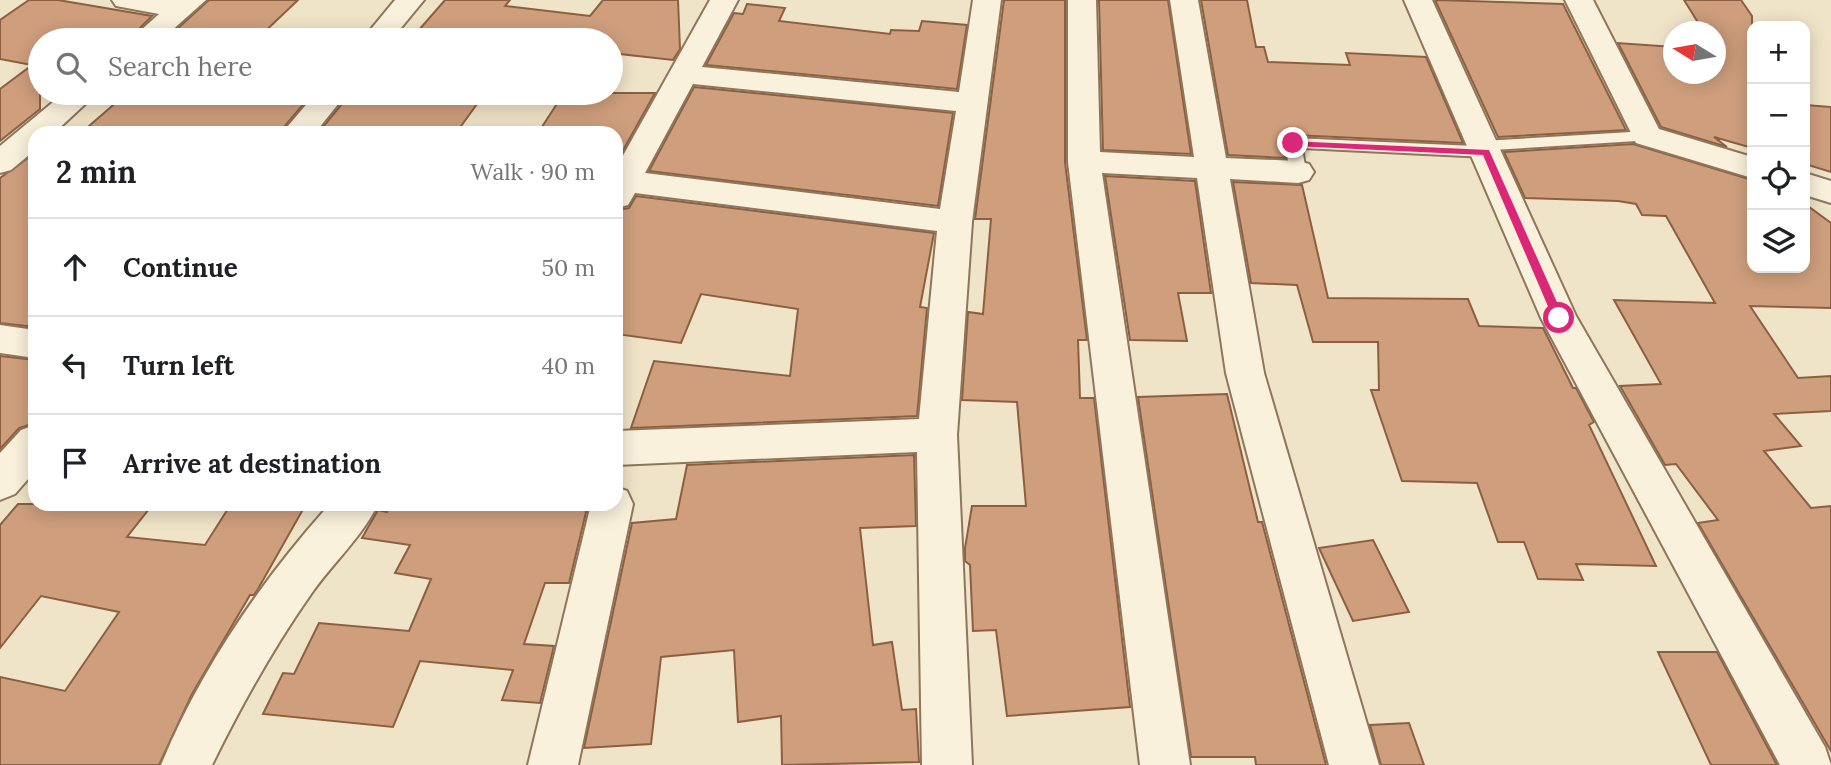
<!DOCTYPE html>
<html lang="en">
<head>
<meta charset="utf-8">
<style>
  :root { --surface:#fff; --page:#f2f2f2; --text:#202124; --muted:#757577; --line:#e0e0e0 }
  body { margin:0; font-family:Lora,serif; background:var(--page); color:var(--text) }
  .controls { position:absolute; right:21px; top:21px; display:grid; overflow:hidden; border-radius:14px; box-shadow:0 4px 18px #0003 }
  .controls button { width:63px; height:63px; display:grid; place-items:center; padding:0; border:0; border-bottom:2px solid var(--line); background:var(--surface); color:var(--text); font:35px sans-serif }
  .compass { position:absolute; left:1663px; top:21px; width:63px; height:63px; border-radius:50%; background:var(--surface); box-shadow:0 4px 18px #0003; rotate:281deg }
  .stop { position:absolute; width:21px; height:21px; margin:-16px; border:5px solid #db2777; border-radius:50%; background:#fff }
  .stop.end { background:#db2777; border-color:#fff; box-shadow:0 2px 7px #0008 }
  .list { margin:0; padding:0; list-style:none }
  h2 { display:flex; justify-content:space-between; align-items:center; height:91px; margin:0; padding:0 28px; font-size:30px }
  h2 small { font-size:23px; font-weight:400; color:var(--muted) }
  .list li { display:grid; grid-template-columns:46px 1fr auto; gap:21px; align-items:center; box-sizing:border-box; height:98px; padding:0 28px; border-top:2px solid var(--line) }
  .list b { display:block; font-size:26px; white-space:nowrap }
  .list em { font-size:23px; font-style:normal; color:var(--muted) }
  .icon { flex:none; width:38px; height:38px; fill:none; stroke:currentColor; stroke-width:2; stroke-linecap:round; stroke-linejoin:round }
  .map { position:relative; flex:none; width:1831px; height:765px; overflow:hidden }
  .search { position:absolute; background:var(--surface); box-shadow:0 4px 18px #0003; left:28px; top:28px; width:595px; height:77px; display:flex; align-items:center; gap:18px; box-sizing:border-box; padding:0 24px; border-radius:38px; color:var(--muted); font-size:26px }
  .panel { position:absolute; background:var(--surface); box-shadow:0 4px 18px #0003; left:28px; top:126px; width:595px; height:385px; border-radius:21px }
  .map>svg:first-child { display:block }
</style>
</head>
<body>
<div class="map">
<svg width="1831" height="765" viewBox="0 0 1831 765">
  <rect width="100%" height="100%" fill="#f0e4c8"/>
  <path fill="#cf9f7d" stroke="#8d5f41" stroke-width="2" d="M29 0H58L152 16 128 40H40V109L0 141V89L32 65 0 59V20Z
    M209 0H298L256 40H165Z
    M445 0H510L505 6 590 16 603 0H678L680 49 673 60 611 53V40H498L418 31Z
    M1004 0H1065V162L1087 340H1078L1080 398H1094L1130 707 1007 716 996 630 973 631 970 565 965 561V548L972 506H1026L1017 402 962 400 968 312 983 314 991 219H975Z
    M1099 0H1168L1191 154 1103 150Z
    M1201 0H1247L1256 47H1264L1268 62 1350 65 1346 53 1426 57 1463 143 1293 135 1283 142 1285 158 1228 155Z
    M1435 0 1563 4 1626 130 1498 137Z
    M1684 0H1741L1752 16V148L1714 137 1727 147 1661 127 1618 43 1674 47V74H1716V32H1704Z
    M747 4 785 8 779 21 890 34 891 30 919 31 922 21 967 25 957 89 706 65 734 13 743 14Z
    M694 87 953 113 938 206 649 171Z
    M127 93H252L307 100 279 133H81Z
    M365 93H485L456 133H318L341 105 347 101 358 102Z
    M564 93H655L616 163V133H538Z
    M1805 105 1831 107V172L1805 164Z
    M1633 144 1752 180V268H1805V204L1831 223V308L1750 306 1798 378 1831 376V411L1774 414 1801 446 1764 451 1811 508 1831 506V751L1698 523 1718 520 1676 464 1665 465 1620 386 1661 384 1614 300 1715 303 1666 216 1642 215 1636 204 1618 201 1525 198 1504 152Z
    M35 153V327L0 323V178Z
    M1105 176 1195 181 1211 293H1178L1187 341 1130 340Z
    M1233 182 1302 185 1328 298 1468 299 1479 326 1543 328 1573 388H1576L1594 422 1589 425 1656 566 1576 564 1583 580 1538 579 1524 542H1498L1477 483 1402 481 1371 390H1379L1378 342H1313L1297 285 1251 283Z
    M636 196 934 233 920 307 927 308 917 416 631 428 654 361 790 376 798 309 701 294 681 343 616 334V210L629 208Z
    M0 356 35 360V423L19 428 0 449Z
    M1227 394 1258 522H1262L1326 765H1256L1255 757H1191L1138 397Z
    M914 455 916 526 860 528 873 645 892 642 902 710 916 709 919 762 782 765 781 716 738 722 734 650 661 657 651 744 584 748 632 523 676 519 687 465Z
    M18 504H153L127 537 205 545 231 504H306L258 589 254 595H250L192 694 159 765H0V677L65 691 119 612 41 596 0 648V525Z
    M390 504H588L569 583H545L524 644 554 646 540 703 502 700 513 670 420 661 393 727 263 714 283 673 294 674 319 623 409 631 431 579 395 573 410 545 362 538 378 510 387 512Z
    M1373 540 1409 612 1353 621 1319 548Z
    M1658 652H1717L1777 765H1711Z
    M1409 723 1424 765H1381L1370 725Z"/>
  <g fill="none" stroke-linecap="round" stroke-linejoin="round">
    <defs>
      <path id="service" d="M1647 131 1655 136 1653 140 1493 150 1492 156 1486 157 1302 148 1306 172 1298 177 1290 172 1285 143 1293 138 1475 146 1483 141Z"/>
      <path id="minor" d="M112 0H206L161 40H130L159 14 116 6Z
        M395 0H424L391 40H362Z
        M710 0H738L702 67 959 92 973 0H1001L972 222 957 435 972 765H922L917 452 616 465V431L919 419 937 231 635 193 628 205 616 208V168ZM693 84 956 111 940 209 645 173Z
        M1068 0H1096L1100 152 1194 157 1170 0H1198L1226 158 1298 161 1309 164 1314 172 1309 180 1298 183 1230 179 1264 373 1379 765H1329L1226 373 1197 178 1102 173 1190 765H1140L1068 162Z
        M1404 0H1432L1576 316 1825 747 1831 765H1780L1541 318Z
        M1565 0H1593L1659 129 1752 157V178L1636 143Z
        M64 93H97L54 133H35V150L11 170 0 173V146Z
        M316 93H347L315 133H282Z
        M1805 173 1831 181V203L1805 195Z
        M0 325 35 330V358L0 353Z
        M35 425V471L15 494 0 500V453L21 430Z
        M616 487 627 491 633 504 578 765H528L591 504H616Z
        M330 504H378C362 537 332 564 311 594 273 648 241 706 212 765H161C200 670 262 580 330 504Z"/>
    </defs>
    <use href="#service" stroke="#8d765c" stroke-width="4"/>
    <use href="#minor" stroke="#8d765c" stroke-width="4"/>
    <use href="#service" fill="#faf1dc" fill-rule="evenodd"/>
    <use href="#minor" fill="#faf1dc" fill-rule="evenodd"/>
  </g>
  <path fill="#db2777" d="M1289 141 1489 150 1564 318 1562 321 1553 318 1483 155 1293 146Z"/>
</svg>
<div class="controls">
<button>+</button>
<button>−</button>
<button><svg class="icon" aria-label="locate" viewBox="0 0 24 24"><circle cx="12" cy="12" r="6"/><path d="M12 2v4M12 18v4M2 12h4M18 12h4"/></svg></button>
<button><svg class="icon" aria-label="layers" viewBox="0 0 24 24"><path d="M12 4l9 5-9 5-9-5zM3 14l9 5 9-5"/></svg></button>
</div>
<svg class="compass" viewBox="-18 -18 36 36"><path d="M0-13l5 13h-10z" fill="#e53935"/><path d="M0 13l5-13h-10z" fill="#757577"/></svg>
<div class="stop" style="left:1559px;top:318px"></div>
<div class="stop end" style="left:1293px;top:143px"></div>
<div class="search"><svg class="icon" aria-label="search" viewBox="0 0 24 24"><circle cx="10" cy="10" r="6"/><path d="M15 15l6 6"/></svg>Search here</div>
<section class="panel">
<h2>2 min<small>Walk · 90 m</small></h2>
<ul class="list">
<li><svg class="icon" aria-label="ahead" viewBox="0 0 24 24"><path d="M12 20V5M6 11l6-6 6 6"/></svg><div><b>Continue</b></div><em>50 m</em></li>
<li><svg class="icon" aria-label="left" viewBox="0 0 24 24"><path d="M17 20v-9H6M10 6l-5 5 5 5"/></svg><div><b>Turn left</b></div><em>40 m</em></li>
<li><svg class="icon" aria-label="arrive" viewBox="0 0 24 24"><path d="M6 21V4h12l-3 4 3 4H6"/></svg><div><b>Arrive at destination</b></div></li>
</ul>
</section>
</div>
</body>
</html>
